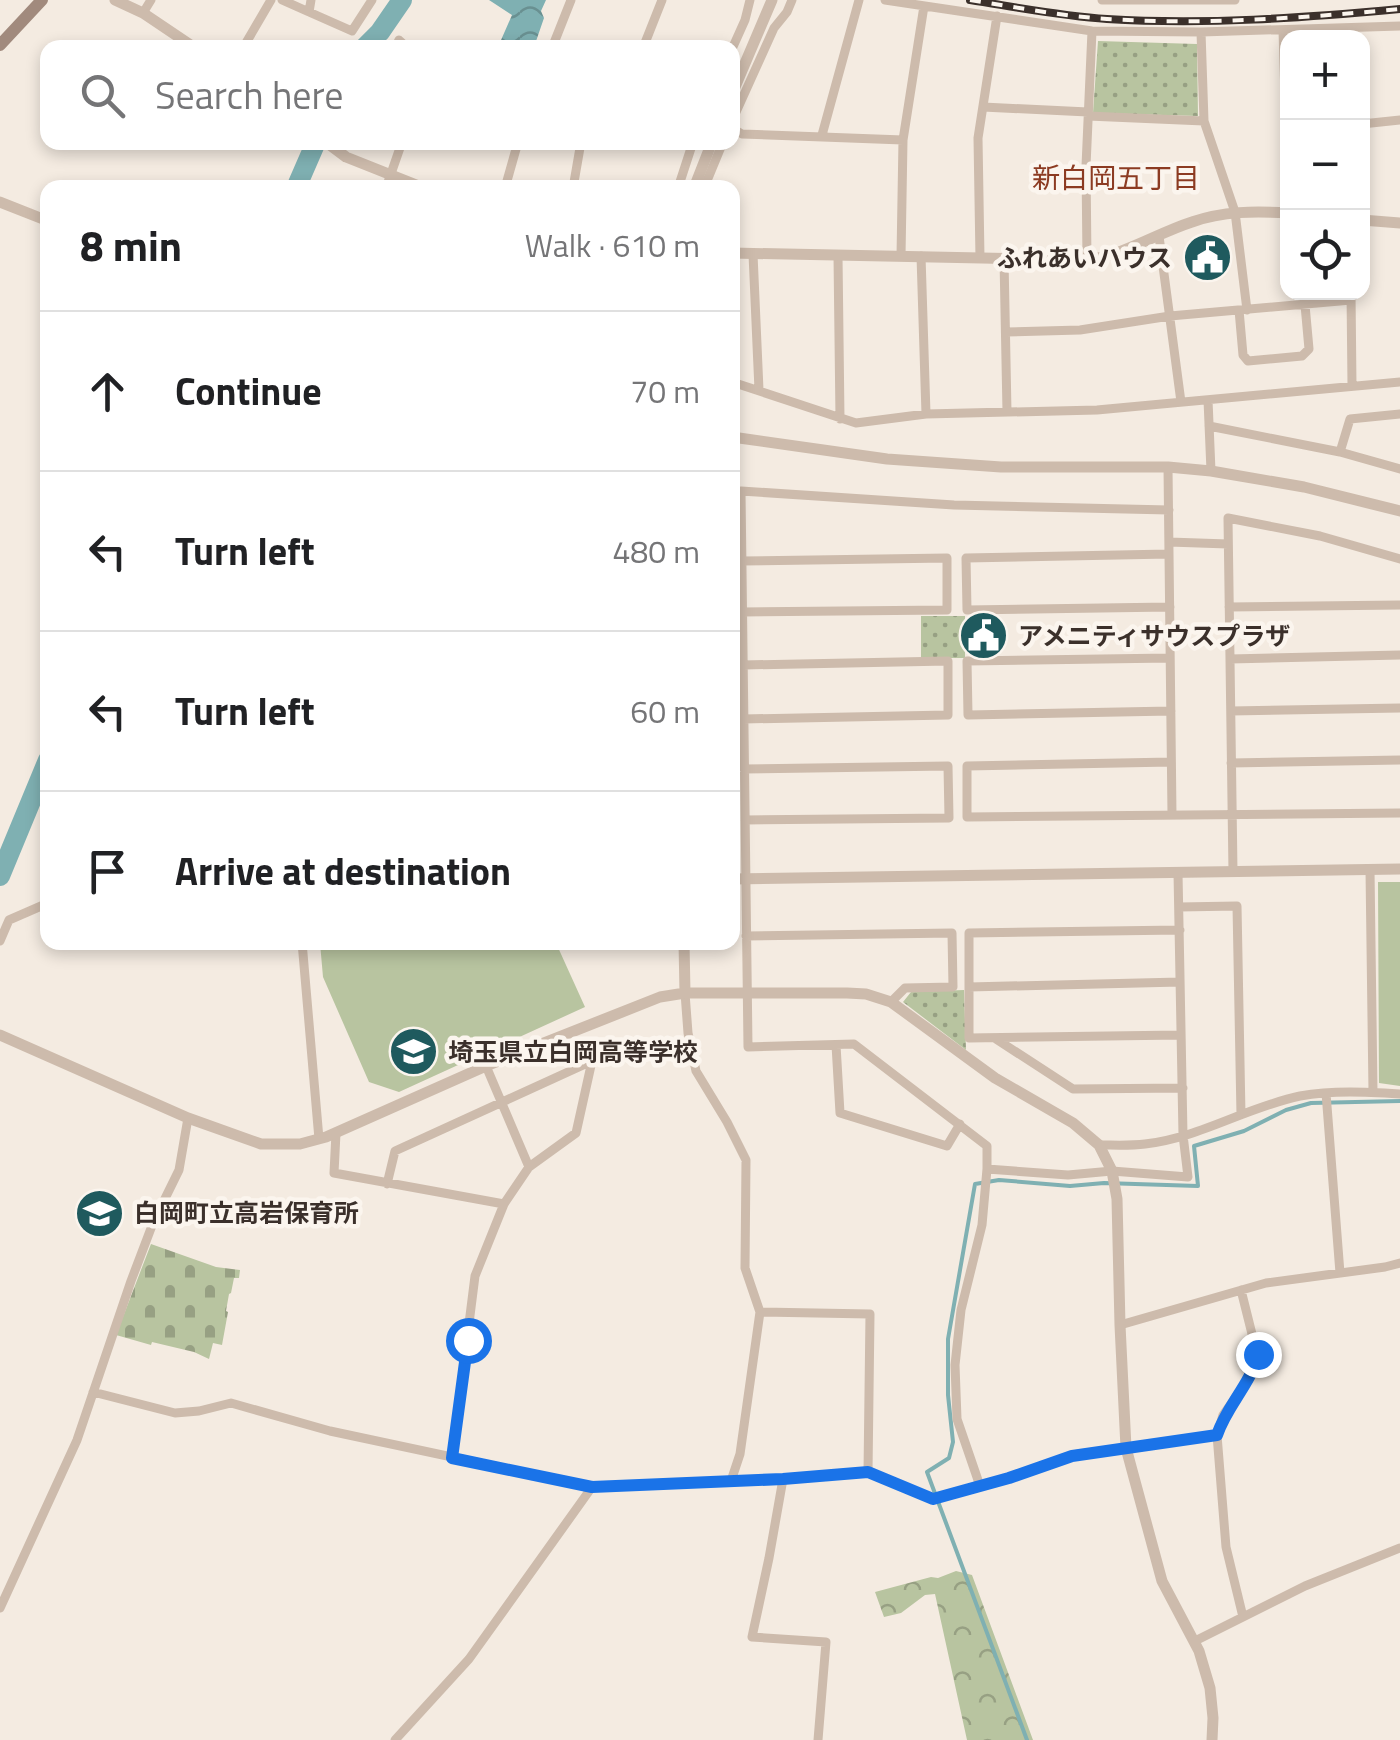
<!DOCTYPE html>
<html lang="en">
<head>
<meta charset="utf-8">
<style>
  :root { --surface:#fff; --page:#f6f6f6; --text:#202124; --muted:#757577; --line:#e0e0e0 }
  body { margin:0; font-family:"Titillium Web","Noto Sans JP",sans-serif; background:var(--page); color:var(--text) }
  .controls { position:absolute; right:30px; top:30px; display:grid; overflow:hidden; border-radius:20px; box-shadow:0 5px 15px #0003 }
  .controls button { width:90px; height:90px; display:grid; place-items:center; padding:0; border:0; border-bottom:2px solid var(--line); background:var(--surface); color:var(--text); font:50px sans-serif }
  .stop { position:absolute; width:30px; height:30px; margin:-22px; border:8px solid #1a73e8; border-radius:50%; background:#fff }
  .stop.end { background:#1a73e8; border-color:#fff; box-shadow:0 2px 10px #0008 }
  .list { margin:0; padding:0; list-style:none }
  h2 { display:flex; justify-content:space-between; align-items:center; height:130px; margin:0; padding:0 40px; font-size:42px }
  h2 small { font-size:32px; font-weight:400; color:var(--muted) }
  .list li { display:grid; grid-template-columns:65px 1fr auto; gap:30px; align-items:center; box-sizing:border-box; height:160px; padding:0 40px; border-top:2px solid var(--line) }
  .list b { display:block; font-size:38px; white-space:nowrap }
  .list em { font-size:32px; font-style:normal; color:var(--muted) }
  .icon { flex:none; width:55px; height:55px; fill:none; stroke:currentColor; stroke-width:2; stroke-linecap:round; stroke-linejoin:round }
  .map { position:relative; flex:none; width:1400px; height:1740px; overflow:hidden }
  .search { position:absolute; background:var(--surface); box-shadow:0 5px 15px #0003; left:40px; top:40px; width:700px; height:110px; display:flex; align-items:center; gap:25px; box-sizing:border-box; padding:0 35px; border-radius:20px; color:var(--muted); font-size:38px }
  .panel { position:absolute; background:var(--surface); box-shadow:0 5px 15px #0003; left:40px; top:180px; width:700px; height:770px; border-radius:20px }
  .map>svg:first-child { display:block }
</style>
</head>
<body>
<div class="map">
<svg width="1400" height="1740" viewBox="0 0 1400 1740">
  <defs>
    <pattern id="green-dots" width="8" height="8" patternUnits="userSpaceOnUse" patternTransform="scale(2.5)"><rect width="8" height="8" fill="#b8c4a0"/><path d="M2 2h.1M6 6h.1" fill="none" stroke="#97a083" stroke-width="1.8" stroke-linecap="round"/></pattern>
    <pattern id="forest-crowns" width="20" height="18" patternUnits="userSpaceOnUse" patternTransform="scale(2.5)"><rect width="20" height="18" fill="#b8c4a0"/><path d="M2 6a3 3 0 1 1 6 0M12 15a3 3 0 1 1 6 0" fill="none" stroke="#97a083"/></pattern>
    <pattern id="cemetery-stones" width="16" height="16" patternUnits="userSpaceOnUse" patternTransform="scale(2.5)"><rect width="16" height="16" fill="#b8c4a0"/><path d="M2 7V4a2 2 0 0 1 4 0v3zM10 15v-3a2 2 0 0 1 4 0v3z" fill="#97a083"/></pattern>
    <pattern id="water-waves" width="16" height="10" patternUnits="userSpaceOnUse" patternTransform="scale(2.5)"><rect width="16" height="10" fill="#7fb0b2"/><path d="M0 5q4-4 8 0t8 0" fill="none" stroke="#699091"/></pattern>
  </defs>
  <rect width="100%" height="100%" fill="#f4ebe1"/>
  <path fill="url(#green-dots)" d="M1098 41 1197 44 1198 116 1093 113Z
    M921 616H965V658H921Z
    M964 990 966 1050 903 1002 911 992Z"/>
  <path fill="url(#forest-crowns)" d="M956 1571 972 1575 1033 1740H967L935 1594 925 1595 901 1613 884 1617 875 1592 931 1577 938 1578Z"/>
  <path fill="url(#cemetery-stones)" d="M151 1244 216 1267 240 1270 239 1278H234L231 1293 229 1294 226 1311 228 1312 222 1345 213 1343 209 1359 194 1352 152 1342 151 1345 116 1335Z"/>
  <path fill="#b8c4a0" d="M1378 882H1400V1086L1379 1083Z
    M320 943H556L585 1007 399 1092 369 1082 323 977Z"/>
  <path fill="url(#water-waves)" d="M489 0H546L541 11 544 18 534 47H498L512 15Z"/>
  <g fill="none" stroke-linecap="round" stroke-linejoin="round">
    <path stroke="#7fb0b2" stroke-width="4" d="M380 32 386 36
      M1027 1740 927 1472 949 1458 953 1442 948 1395V1339L975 1184 999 1180 1070 1186 1104 1183 1198 1186 1194 1146 1244 1131 1286 1110 1311 1103 1400 1101"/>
    <path stroke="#7fb0b2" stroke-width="20" d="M364 48 380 32 402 0
      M296 188 316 142
      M0 876 48 760"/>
    <path stroke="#cdbbac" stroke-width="9" d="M282 0 309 12 311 0
      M885 0 1092 31 1201 32 1400 26
      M1102 0H1235
      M309 12 352 31 372 0
      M143 13 151 0
      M1283 30 1286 131H1288
      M1201 32 1204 121 1235 212 1247 310
      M243 48 271 0
      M395 48 399 40 408 48
      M552 48 571 0
      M643 48 662 0
      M732 49 745 20 750 0
      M983 107 1088 112
      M1088 116 1204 121
      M732 121 774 28 787 12 792 0
      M1362 124 1400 120
      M732 128 742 134 903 140
      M822 135 859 0
      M386 188 402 142
      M505 188 518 142
      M573 188 581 142
      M678 188 693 142
      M704 188 723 142
      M1159 236 1181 402
      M753 254 759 390
      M838 256 840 419
      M901 256 903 140 924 6
      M921 256 926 414
      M980 258 978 138 997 16
      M1004 259 1007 412
      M1087 260 1086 166 1092 31
      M1351 292 1352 386
      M1239 310 1243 355 1248 361 1302 356 1309 349 1305 305
      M1006 332 1080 330 1170 316 1351 300
      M732 382 856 423 926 414 1097 410 1400 382
      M1208 400 1211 471
      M1209 426 1340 452 1350 419 1400 414
      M1340 452 1400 469
      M1168 467 1172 815
      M1169 510 954 505 741 491 748 1047 854 1044 987 1146V1169L1068 1175 1112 1171 1188 1177 1183 1135 1178 873
      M1169 542 1228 544
      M1169 554 966 558 967 610 1170 607
      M742 561 947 558V610L742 612
      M1229 607 1400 605
      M1170 658 967 661 968 715 1171 711
      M1230 659 1400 655
      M743 665 948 661V715L744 719
      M1231 711 1400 708
      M1171 762 967 766V817L1400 813
      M1231 763 1400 760
      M744 769 948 766 949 818 745 820
      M1370 870 1373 1092
      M1233 872 1228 518 1320 536 1400 559
      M1179 907 1237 906 1241 1115
      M1180 930 969 933V1038L1181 1035
      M746 936 952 933 953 987 905 988 891 1002
      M0 941 9 920 48 903
      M302 942 319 1139
      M969 987 1180 982
      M685 993 688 1033 696 1071 727 1122 746 1160 745 1268 760 1312 740 1454 731 1481
      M996 1039 1073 1089 1183 1088
      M836 1045 840 1113 947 1146 960 1124
      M486 1066 529 1167
      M1326 1093 1340 1273
      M336 1133 334 1173 504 1204
      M1099 1145C1114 1145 1130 1146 1145 1144 1199 1138 1247 1107 1300 1096 1333 1090 1367 1092 1400 1094
      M387 1184 395 1151 592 1061
      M1241 1290 1257 1354 1253 1373 1223 1415 1217 1435 1226 1547 1243 1617
      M760 1312 870 1314 868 1472
      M1120 1325 1266 1283 1385 1267 1400 1263
      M93 1392 175 1413 199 1411 231 1403 330 1431 592 1487 783 1479 868 1472 933 1499 1009 1478 1072 1455 1217 1435
      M452 1458 475 1276 504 1204 529 1167 576 1133 592 1061
      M783 1479 769 1558 752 1637 826 1642 818 1740
      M980 1486 957 1419 955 1365 961 1310 982 1225 987 1169
      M0 1608 77 1440 131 1281 153 1223 179 1170 188 1118
      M1195 1641 1305 1586 1400 1548
      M395 1740 469 1659 592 1487"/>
    <path stroke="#cdbbac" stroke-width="11" d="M115 0 143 13 195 48
      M732 94 772 0
      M326 142 346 157 424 188
      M694 188 712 142
      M0 202 48 221
      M1362 220 1400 223
      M732 253 1087 260C1127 254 1155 234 1192 222 1223 211 1255 211 1288 213
      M732 437 887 459 1001 467H1168L1211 471 1304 487 1400 511
      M732 879 1400 869
      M684 942 685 993
      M0 1035 188 1118 261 1144H300L326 1137 486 1066 660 997 685 993H847L866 994 891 1002 995 1078 1073 1123 1099 1145 1112 1171 1117 1199 1120 1325 1126 1448 1162 1581 1199 1651 1210 1688 1213 1718 1212 1740"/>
    <path stroke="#a18a7d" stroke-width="12" d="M0 45 42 0"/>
    <defs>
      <path id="rail" d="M970 0C1015 7 1061 16 1107 19 1205 25 1302 18 1400 9"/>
    </defs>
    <use href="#rail" stroke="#3b302b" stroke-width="8"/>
    <use href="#rail" stroke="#fbf5ee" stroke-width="4" stroke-dasharray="11" stroke-linecap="butt"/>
  </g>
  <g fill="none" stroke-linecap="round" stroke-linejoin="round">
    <path stroke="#1a73e8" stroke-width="12" d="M468 1340 452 1458 592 1487 783 1479 868 1472 933 1499 1009 1478 1072 1456 1217 1435C1227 1405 1251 1384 1258 1354"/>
  </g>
  <defs>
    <symbol id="civic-disc" viewBox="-11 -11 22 22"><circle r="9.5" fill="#1f5a5e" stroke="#fbf5ee"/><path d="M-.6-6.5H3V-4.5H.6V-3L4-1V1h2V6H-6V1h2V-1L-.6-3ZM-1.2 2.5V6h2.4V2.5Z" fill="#fff"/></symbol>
    <symbol id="school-disc" viewBox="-11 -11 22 22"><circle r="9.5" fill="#1f5a5e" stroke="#fbf5ee"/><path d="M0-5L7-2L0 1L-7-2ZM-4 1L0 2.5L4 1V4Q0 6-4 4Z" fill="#fff"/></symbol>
  </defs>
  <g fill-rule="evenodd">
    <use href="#civic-disc" x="1180" y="230" width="55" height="55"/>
    <use href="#civic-disc" x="956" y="608" width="55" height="55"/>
    <use href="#school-disc" x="386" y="1024" width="55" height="55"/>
    <use href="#school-disc" x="72" y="1186" width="55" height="55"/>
  </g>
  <g text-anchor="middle" stroke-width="9" stroke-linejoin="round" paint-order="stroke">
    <g font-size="25" font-weight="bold" fill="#3b302b" stroke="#fbf5ee" text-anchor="start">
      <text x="1172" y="267" text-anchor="end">ふれあいハウス</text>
      <text x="1018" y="645">アメニティサウスプラザ</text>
      <text x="448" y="1061">埼玉県立白岡高等学校</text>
      <text x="134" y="1222">白岡町立高岩保育所</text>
    </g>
    <g font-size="28" fill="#8c3b22" stroke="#fbf5ee">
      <text x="1116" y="188">新白岡五丁目</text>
    </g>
  </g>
</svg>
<div class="controls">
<button>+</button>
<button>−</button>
<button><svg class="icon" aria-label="locate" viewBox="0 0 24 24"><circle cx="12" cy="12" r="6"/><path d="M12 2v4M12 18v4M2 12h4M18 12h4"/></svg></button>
</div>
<div class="stop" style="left:468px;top:1340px"></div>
<div class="stop end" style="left:1258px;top:1354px"></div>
<div class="search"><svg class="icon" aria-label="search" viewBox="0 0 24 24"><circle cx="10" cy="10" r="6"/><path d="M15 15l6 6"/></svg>Search here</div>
<section class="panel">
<h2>8 min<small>Walk · 610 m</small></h2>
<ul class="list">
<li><svg class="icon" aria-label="ahead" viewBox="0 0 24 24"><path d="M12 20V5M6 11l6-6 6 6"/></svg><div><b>Continue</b></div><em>70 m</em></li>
<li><svg class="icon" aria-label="left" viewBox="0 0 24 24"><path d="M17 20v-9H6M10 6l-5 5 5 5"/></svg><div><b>Turn left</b></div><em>480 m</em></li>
<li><svg class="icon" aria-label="left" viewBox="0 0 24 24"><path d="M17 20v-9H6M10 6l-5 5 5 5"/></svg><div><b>Turn left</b></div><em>60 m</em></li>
<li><svg class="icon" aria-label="arrive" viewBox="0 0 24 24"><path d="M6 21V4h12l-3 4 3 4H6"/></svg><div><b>Arrive at destination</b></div></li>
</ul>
</section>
</div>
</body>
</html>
